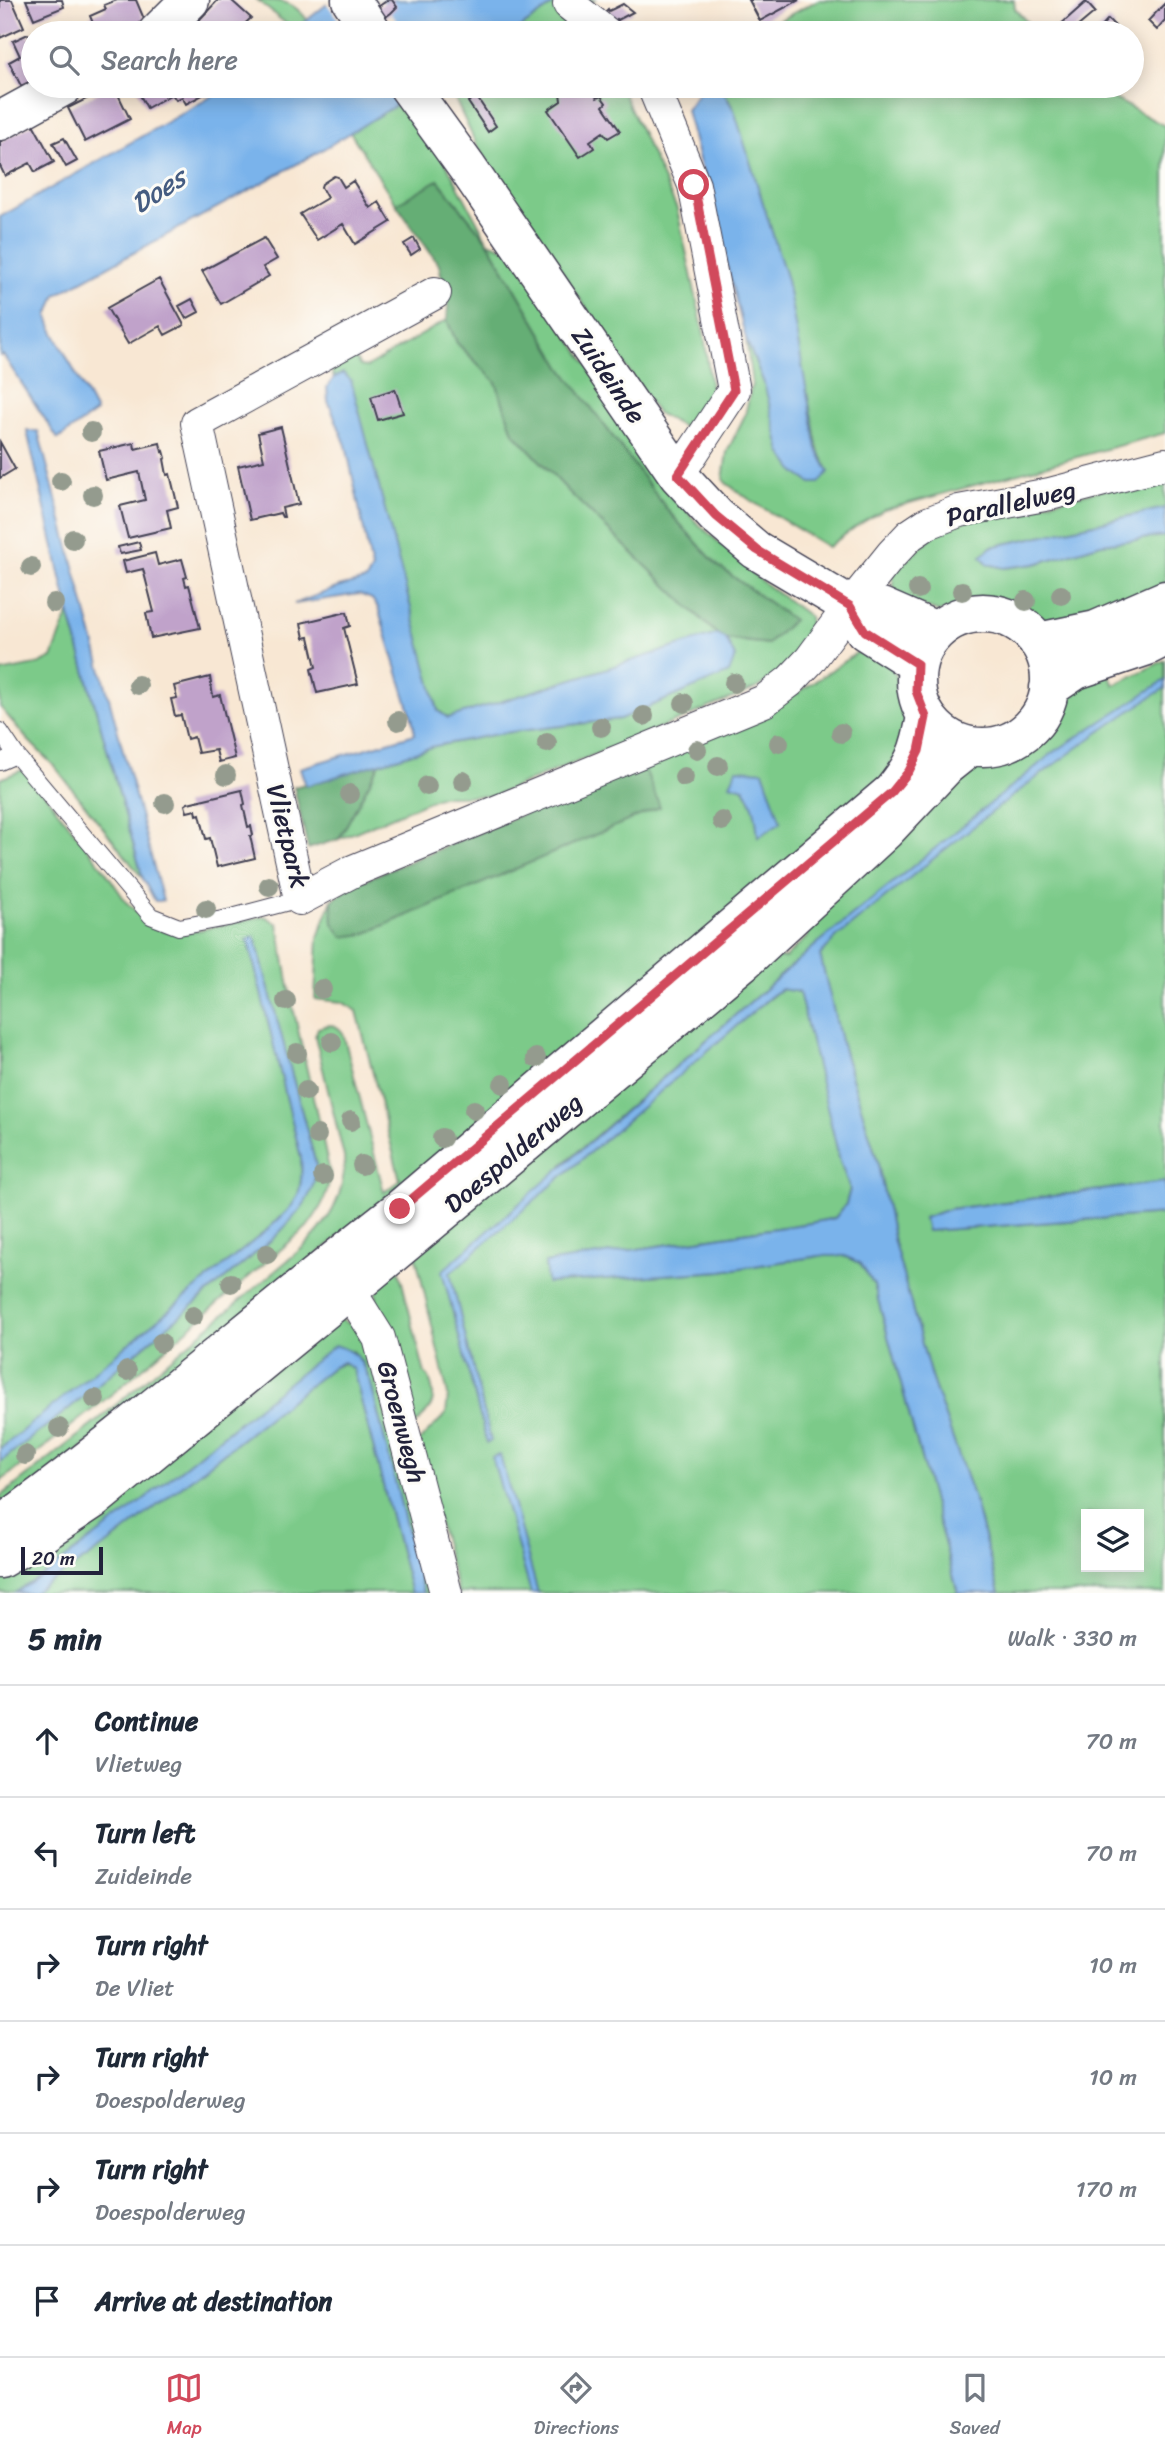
<!DOCTYPE html>
<html lang="en">
<head>
<meta charset="utf-8">
<style>
  :root { --surface:#fff; --page:#f2f2f3; --text:#1f2937; --muted:#747a83; --line:#e0e1e3; --accent:#d1495b }
  body { margin:0; font-family:Sriracha,sans-serif; background:var(--page); color:var(--text) }
  .controls { position:absolute; right:21px; bottom:21px; display:grid; overflow:hidden; border-radius:0px; box-shadow:0 4px 18px #0003 }
  .controls button { width:63px; height:63px; display:grid; place-items:center; padding:0; border:0; border-bottom:2px solid var(--line); background:var(--surface); color:var(--text); font:35px sans-serif }
  .scale { position:absolute; left:21px; bottom:18px; width:82px; box-sizing:border-box; padding-left:7px; border:4px solid #22223b; border-top:0; font-size:19px; line-height:24px; white-space:nowrap; color:#22223b; -webkit-text-stroke:5px #fdfcf7; paint-order:stroke }
  .stop { position:absolute; width:21px; height:21px; margin:-16px; border:5px solid #d1495b; border-radius:50%; background:#fff }
  .stop.end { background:#d1495b; border-color:#fff; box-shadow:0 2px 7px #0008 }
  .list { margin:0; padding:0; list-style:none }
  h2 { display:flex; justify-content:space-between; align-items:center; height:91px; margin:0; padding:0 28px; font-size:30px }
  h2 small { font-size:23px; font-weight:400; color:var(--muted) }
  .list li { display:grid; grid-template-columns:46px 1fr auto; gap:21px; align-items:center; box-sizing:border-box; height:112px; padding:0 28px; border-top:2px solid var(--line) }
  .list b { display:block; font-size:26px; white-space:nowrap }
  .list p { margin:0; font-size:23px; white-space:nowrap; color:var(--muted) }
  .list em { font-size:23px; font-style:normal; color:var(--muted) }
  .icon { flex:none; width:38px; height:38px; fill:none; stroke:currentColor; stroke-width:2; stroke-linecap:round; stroke-linejoin:round }
  .map { position:relative; flex:none; width:1165px; height:1593px; overflow:hidden }
  .search { position:absolute; background:var(--surface); box-shadow:0 4px 18px #0003; left:21px; right:21px; top:21px; height:77px; display:flex; align-items:center; gap:18px; box-sizing:border-box; padding:0 24px; border-radius:38px; color:var(--muted); font-size:26px }
  .sheet { height:763px; background:var(--surface) }
  nav { display:flex; justify-content:space-around; align-items:center; box-sizing:border-box; height:98px; border-top:2px solid var(--line); background:var(--surface); font-size:19px; color:var(--muted) }
  nav a { display:grid; justify-items:center; gap:4px }
  nav .on { color:var(--accent) }
  .map>svg:first-child { display:block }
</style>
</head>
<body>
<div class="map">
<svg width="1165" height="1593" viewBox="0 0 1165 1593">
  <rect width="100%" height="100%" fill="#fdfcf7"/>
  <filter id="ink" filterUnits="userSpaceOnUse"><feTurbulence type="fractalNoise" baseFrequency=".0143" numOctaves="2"/><feDisplacementMap in="SourceGraphic" scale="14" xChannelSelector="R" yChannelSelector="G"/><feConvolveMatrix kernelMatrix="1 2 1 2 8 2 1 2 1" color-interpolation-filters="sRGB"/></filter>
  <filter id="wash" filterUnits="userSpaceOnUse"><feTurbulence type="fractalNoise" baseFrequency=".00686" numOctaves="4" result="noise"/><feDisplacementMap in="SourceGraphic" scale="28" xChannelSelector="R" yChannelSelector="G"/><feGaussianBlur stdDeviation="1.57" result="paint"/><feColorMatrix in="noise" values="0 0 0 0 0 0 0 0 0 0 0 0 0 0 0 0 0 1.4 0 .05"/><feComposite in="paint" operator="in"/></filter>
  <g filter="url(#wash)">
    <rect width="100%" height="100%" fill="#f8e7d3"/>
    <path fill="#7cca89" stroke="#4f7662" stroke-width="2" fill-rule="evenodd" d="M257 0C281 0 294 1 308 21L295 31Z
      M560 0H595L571 18 583 33H513Z
      M818 0H1014L1015 9 1037 33H772L769 26Z
      M449 86H620L677 209 704 334 712 397 705 418 687 429 657 413 477 146Z
      M742 86H1091L1165 126V433L884 510 858 525 828 547 753 502 726 483 723 479 727 452 745 415 752 384 746 339 764 383 829 472 818 449 807 392 734 110 723 91Z
      M402 100 447 165 488 242 510 250 693 519 764 583 809 616 811 632 787 667 757 688 493 796H441L339 839 380 763 435 746 503 733 620 719 735 657 726 639 768 644 793 620 717 565 669 512 561 367 488 242 438 180 396 204 350 132Z
      M447 320 457 343 496 382 513 432 571 494 717 634 448 718 438 710 343 373 334 378 328 360 349 348 360 366 367 367Z
      M1165 476V508L991 547 981 556 988 564 1004 568 1035 564 1101 544 1165 536V584L1084 625 1043 627 1025 613 1010 606 992 603 979 604 938 612 895 595 892 573 945 525Z
      M69 612 143 879 56 768 27 739 0 707V672L40 664 52 658Z
      M865 647 887 659 907 697 915 722 873 796 0 1516V1497L92 1425 300 1250C328 1225 346 1196 344 1157L315 1036 318 1028C329 1024 336 1023 343 1033L384 1192 400 1180 357 1011 342 1002 315 999 318 937 332 900 333 923 364 934 659 807 643 764 798 693ZM763 771 759 836 756 811 744 788 739 786Z
      M1165 660V1182L949 1209 924 1218 927 1231 1165 1214V1593H999L974 1499 931 1377 894 1242 877 1159 842 1045 817 944 561 1166 781 989 800 992 840 1161 850 1189 846 1204 835 1218 810 1223 545 1263 548 1283 722 1271 819 1256H844L860 1263 874 1285 958 1593H458L417 1443 446 1414 448 1395 414 1248 759 956 785 958 807 937 808 913 968 767 1015 757 1043 736 1066 697 1106 669 1114 685ZM1086 1514H1139V1567H1086Z
      M25 769 104 869 127 903 152 925 164 931 186 933 265 916 278 924 291 998 330 1173C329 1195 320 1210 307 1227L117 1390 0 1482V1462L67 1410 276 1236 316 1178V1165L255 937 248 939 301 1158C304 1199 295 1204 267 1230L63 1399 0 1449V779Z
      M397 1262 425 1374C430 1378 430 1381 432 1388 437 1406 425 1414 414 1426L376 1310 377 1286Z
      M339 1318 363 1332 436 1593H423L370 1381 363 1364 353 1351 43 1575 15 1593H0V1572Z
      M343 1363 353 1369 411 1593H33L111 1542 330 1369Z"/>
    <path fill="#65ae75" stroke="#446858" stroke-width="2" d="M438 180 488 242 561 367 669 512 717 565 793 620 768 644 726 639 717 634 571 494 513 432 496 382 457 343 447 320 448 306 439 265 396 204Z
      M380 763 339 839 308 849 294 787Z
      M643 764 660 807 364 934 343 937 333 923 332 900 355 884Z"/>
    <path fill="#7ab3eb" stroke="#4e6a93" stroke-width="2" d="M332 0H560L513 33H291Z
      M230 86H428L310 157 56 295 48 316 53 331 96 412 58 439 3 355 0 356V217Z
      M714 87 723 91 734 110 787 280 817 449 829 472 819 483H811L796 473 781 452 764 383 746 339 686 110 701 89Z
      M343 373 351 380 438 711 448 718 717 634 726 639 735 657 729 673 620 719 503 733 435 746 306 786 300 768 415 734 412 718 378 608 372 599 359 594 294 604 339 587 366 580 372 569 346 445 328 401 327 387 334 378Z
      M27 431H38L163 901H155L143 879 69 612Z
      M1165 508V536L1101 544 1035 564 1004 568 988 564 981 556 991 547Z
      M1165 680V688C1049 762 944 850 837 937L820 955 842 1045 877 1160 894 1242 931 1377 974 1499 999 1593H958L874 1285 860 1263 844 1256H819L722 1271 547 1283 545 1263 810 1223 835 1218 846 1204 850 1189 840 1161 799 992 781 989 770 997 450 1273 491 1441 487 1443 442 1271 818 943 1054 752Z
      M737 769 763 771 781 822 758 837C756 816 755 806 744 788L730 784Z
      M252 937H255L316 1165C316 1197 297 1214 276 1236L67 1410 0 1462V1449L267 1230C295 1204 304 1199 301 1158L248 939Z
      M1165 1182V1214L927 1231 924 1218 949 1209Z
      M335 1345C359 1353 360 1359 370 1381L423 1593H411L353 1369 343 1362 330 1369 111 1542 33 1593H15L43 1575 123 1516Z
      M500 1455 538 1593H531L492 1457Z"/>
    <path fill="#f8e7d3" d="M327 0H382L405 33H348L325 1Z"/>
    <g id="blocks">
      <path fill="#c0a2ca" d="M0 0H12L24 27 0 38Z
        M26 0H62L64 7 34 19Z
        M117 0H136L147 26 129 33H97L90 16 106 9 104 5Z
        M218 0H231L251 18 235 33H187Z
        M388 0H392L397 7 391 13 364 33H343L347 28Z
        M749 0H799L760 21Z
        M1086 2 1095 12 1070 33H1066L1059 26Z
        M1165 3V21L1157 30 1148 21Z
        M623 4 633 12 618 20 617 19 611 25 602 15 608 9 609 11Z
        M1108 19 1115 26 1108 33H1101L1098 30Z
        M78 23 80 29 89 24 93 33H54Z
        M28 34 33 44V80L21 86 9 62 20 56 13 41Z
        M112 86H114L130 119 85 142 68 108Z
        M135 86H219L186 104 182 97 176 100 172 94 147 108Z
        M570 86H589L597 98 601 96 606 103 603 106 620 131 608 138 603 132 590 141 594 148 580 157 548 110 561 101 560 93Z
        M476 96 496 126 488 132 468 102Z
        M33 124 54 162 35 172 30 163 5 176 0 166V142Z
        M64 138 77 161 66 167 53 143Z
        M334 176 338 177 344 187 353 181 370 208 379 202 391 222 355 244 343 224 317 240 300 214 327 198 321 187 322 184Z
        M264 238 277 259 263 267 269 276 221 304 202 271Z
        M414 238 420 249 411 255 404 244Z
        M159 279 184 325 165 335 160 326 128 344 107 308Z
        M192 299 199 312 186 319 179 306Z
        M395 389 403 413 378 420 371 397Z
        M281 427 299 504 282 508 284 517H282L280 513 250 520 238 466 264 460 258 433Z
        M0 442 15 469 0 478Z
        M134 443 135 449 160 443 162 452 164 451 166 458 164 459 167 475 170 474 178 507 167 510 171 528 128 538 120 506 145 500 139 472 106 480 99 451Z
        M139 542 141 550 120 554 118 547Z
        M155 553 158 565 182 559 187 577 184 578 186 586 189 585 200 628 151 638 146 613 154 612 143 569 126 573 123 561Z
        M347 612 350 626 344 628 358 684 317 693 311 669 316 667 309 637 304 638 301 623Z
        M210 677 213 697 220 695 235 758 219 762 216 750 198 753 194 737 187 739 181 715 175 716 171 699 177 698 174 686Z
        M242 790 245 804 243 805 248 827 251 826 253 835 250 836 255 858 217 867 210 838 206 839 200 814 197 815 196 810 187 812 185 805 188 803Z"/>
    </g>
  </g>
  <g filter="url(#ink)">
    <use href="#blocks" fill-opacity="0" stroke="#424052" stroke-width="2"/>
    <g fill="none" stroke-linecap="round" stroke-linejoin="round">
      <defs>
        <path id="service" d="M0 731 16 755 151 916 179 927 228 918 300 899
          M0 762 16 755"/>
        <path id="minor" d="M569 4 606 33
          M653 86 694 185 734 390 678 475
          M435 293 197 423 300 899 353 871 764 701 790 681 810 660 850 606 892 554 910 535 928 523 959 511 1050 494 1165 464
          M336 1273 349 1290 379 1338 446 1593"/>
        <path id="tertiary" d="M351 0 373 33
          M157 33 190 0
          M408 86 468 169 678 475 716 516 756 550 850 606 865 631 917 664
          M0 121 64 86
          M850 606 881 607 936 631"/>
        <path id="secondary" d="M916 680a67 67 0 1 1 134 0a67 67 0 1 1-134 0Z
          M1038 642 1096 630 1165 600
          M1049 688 1076 670 1147 646 1165 637
          M0 1526C138 1426 265 1313 400 1209L892 792C915 764 919 752 926 717
          M0 1559 34 1539 94 1499 349 1290 744 961 885 831 946 766 971 746"/>
      </defs>
      <use href="#service" stroke="#424052" stroke-width="18"/>
      <use href="#minor" stroke="#424052" stroke-width="34"/>
      <use href="#tertiary" stroke="#424052" stroke-width="41"/>
      <use href="#secondary" stroke="#424052" stroke-width="41"/>
      <use href="#service" stroke="#fff" stroke-width="16"/>
      <use href="#minor" stroke="#fff" stroke-width="32"/>
      <use href="#tertiary" stroke="#fff" stroke-width="38"/>
      <use href="#secondary" stroke="#fff" stroke-width="38"/>
    </g>
    <g fill="#949b8e">
      <circle cx="91" cy="432" r="10"/>
      <circle cx="61" cy="481" r="10"/>
      <circle cx="93" cy="495" r="10"/>
      <circle cx="73" cy="539" r="10"/>
      <circle cx="31" cy="567" r="10"/>
      <circle cx="918" cy="589" r="10"/>
      <circle cx="962" cy="591" r="10"/>
      <circle cx="1061" cy="595" r="10"/>
      <circle cx="1026" cy="601" r="10"/>
      <circle cx="54" cy="603" r="10"/>
      <circle cx="734" cy="683" r="10"/>
      <circle cx="138" cy="685" r="10"/>
      <circle cx="684" cy="703" r="10"/>
      <circle cx="644" cy="716" r="10"/>
      <circle cx="398" cy="721" r="10"/>
      <circle cx="601" cy="727" r="10"/>
      <circle cx="841" cy="733" r="10"/>
      <circle cx="547" cy="743" r="10"/>
      <circle cx="779" cy="743" r="10"/>
      <circle cx="697" cy="750" r="10"/>
      <circle cx="718" cy="766" r="10"/>
      <circle cx="226" cy="775" r="10"/>
      <circle cx="684" cy="777" r="10"/>
      <circle cx="463" cy="781" r="10"/>
      <circle cx="427" cy="786" r="10"/>
      <circle cx="350" cy="794" r="10"/>
      <circle cx="165" cy="803" r="10"/>
      <circle cx="722" cy="821" r="10"/>
      <circle cx="269" cy="886" r="10"/>
      <circle cx="206" cy="909" r="10"/>
      <circle cx="322" cy="989" r="10"/>
      <circle cx="286" cy="1001" r="10"/>
      <circle cx="332" cy="1042" r="10"/>
      <circle cx="297" cy="1053" r="10"/>
      <circle cx="536" cy="1058" r="10"/>
      <circle cx="503" cy="1084" r="10"/>
      <circle cx="306" cy="1091" r="10"/>
      <circle cx="474" cy="1110" r="10"/>
      <circle cx="351" cy="1121" r="10"/>
      <circle cx="317" cy="1135" r="10"/>
      <circle cx="442" cy="1138" r="10"/>
      <circle cx="362" cy="1165" r="10"/>
      <circle cx="323" cy="1176" r="10"/>
      <circle cx="267" cy="1254" r="10"/>
      <circle cx="231" cy="1283" r="10"/>
      <circle cx="193" cy="1316" r="10"/>
      <circle cx="161" cy="1343" r="10"/>
      <circle cx="127" cy="1371" r="10"/>
      <circle cx="95" cy="1399" r="10"/>
      <circle cx="59" cy="1428" r="10"/>
      <circle cx="25" cy="1455" r="10"/>
    </g>
  </g>
  <g fill="none" stroke-linecap="round" stroke-linejoin="round" filter="url(#ink)">
    <path stroke="#d1495b" stroke-width="9" d="M400 1209 892 792 909 771 919 751 926 717 916 691 917 664 865 631 850 606 757 550 716 516 678 475 734 390 694 185"/>
  </g>
  <g text-anchor="middle" stroke-width="6" stroke-linejoin="round" paint-order="stroke">
    <g font-size="26" fill="#22223b" stroke="#fdfcf7">
      <text transform="translate(609 375) rotate(56)" y="9">Zuideinde</text>
      <text transform="translate(1011 503) rotate(-13)" y="9">Parallelweg</text>
      <text transform="translate(288 836) rotate(76)" y="9">Vlietpark</text>
      <text transform="translate(513 1153) rotate(-40)" y="9">Doespolderweg</text>
      <text transform="translate(402 1422) rotate(75)" y="9">Groenwegh</text>
    </g>
    <g font-size="28" font-style="italic" fill="#455c81" stroke="#fdfcf7">
      <text transform="translate(158 190) rotate(-33)" y="10">Does</text>
    </g>
  </g>
</svg>
<div class="controls">
<button><svg class="icon" aria-label="layers" viewBox="0 0 24 24"><path d="M12 4l9 5-9 5-9-5zM3 14l9 5 9-5"/></svg></button>
</div>
<div class="scale">20 m</div>
<div class="stop" style="left:694px;top:185px"></div>
<div class="stop end" style="left:400px;top:1209px"></div>
<div class="search"><svg class="icon" aria-label="search" viewBox="0 0 24 24"><circle cx="10" cy="10" r="6"/><path d="M15 15l6 6"/></svg>Search here</div>
</div>
<section class="sheet">
<h2>5 min<small>Walk · 330 m</small></h2>
<ul class="list">
<li><svg class="icon" aria-label="ahead" viewBox="0 0 24 24"><path d="M12 20V5M6 11l6-6 6 6"/></svg><div><b>Continue</b><p>Vlietweg</p></div><em>70 m</em></li>
<li><svg class="icon" aria-label="left" viewBox="0 0 24 24"><path d="M17 20v-9H6M10 6l-5 5 5 5"/></svg><div><b>Turn left</b><p>Zuideinde</p></div><em>70 m</em></li>
<li><svg class="icon" aria-label="right" viewBox="0 0 24 24"><path d="M7 20v-9h11M14 6l5 5-5 5"/></svg><div><b>Turn right</b><p>De Vliet</p></div><em>10 m</em></li>
<li><svg class="icon" aria-label="right" viewBox="0 0 24 24"><path d="M7 20v-9h11M14 6l5 5-5 5"/></svg><div><b>Turn right</b><p>Doespolderweg</p></div><em>10 m</em></li>
<li><svg class="icon" aria-label="right" viewBox="0 0 24 24"><path d="M7 20v-9h11M14 6l5 5-5 5"/></svg><div><b>Turn right</b><p>Doespolderweg</p></div><em>170 m</em></li>
<li><svg class="icon" aria-label="arrive" viewBox="0 0 24 24"><path d="M6 21V4h12l-3 4 3 4H6"/></svg><div><b>Arrive at destination</b></div></li>
</ul>
</section>
<nav>
<a class="on"><svg class="icon" aria-label="map" viewBox="0 0 24 24"><path d="M3 6l6-2 6 2 6-2v14l-6 2-6-2-6 2zM9 4v14M15 6v14"/></svg>Map</a>
<a><svg class="icon" aria-label="directions" viewBox="0 0 24 24"><path d="M12 3l9 9-9 9-9-9zM9 14v-3h6M13 9l2 2-2 2"/></svg>Directions</a>
<a><svg class="icon" aria-label="saved" viewBox="0 0 24 24"><path d="M7 4h10v16l-5-4-5 4z"/></svg>Saved</a>
</nav>
</body>
</html>
